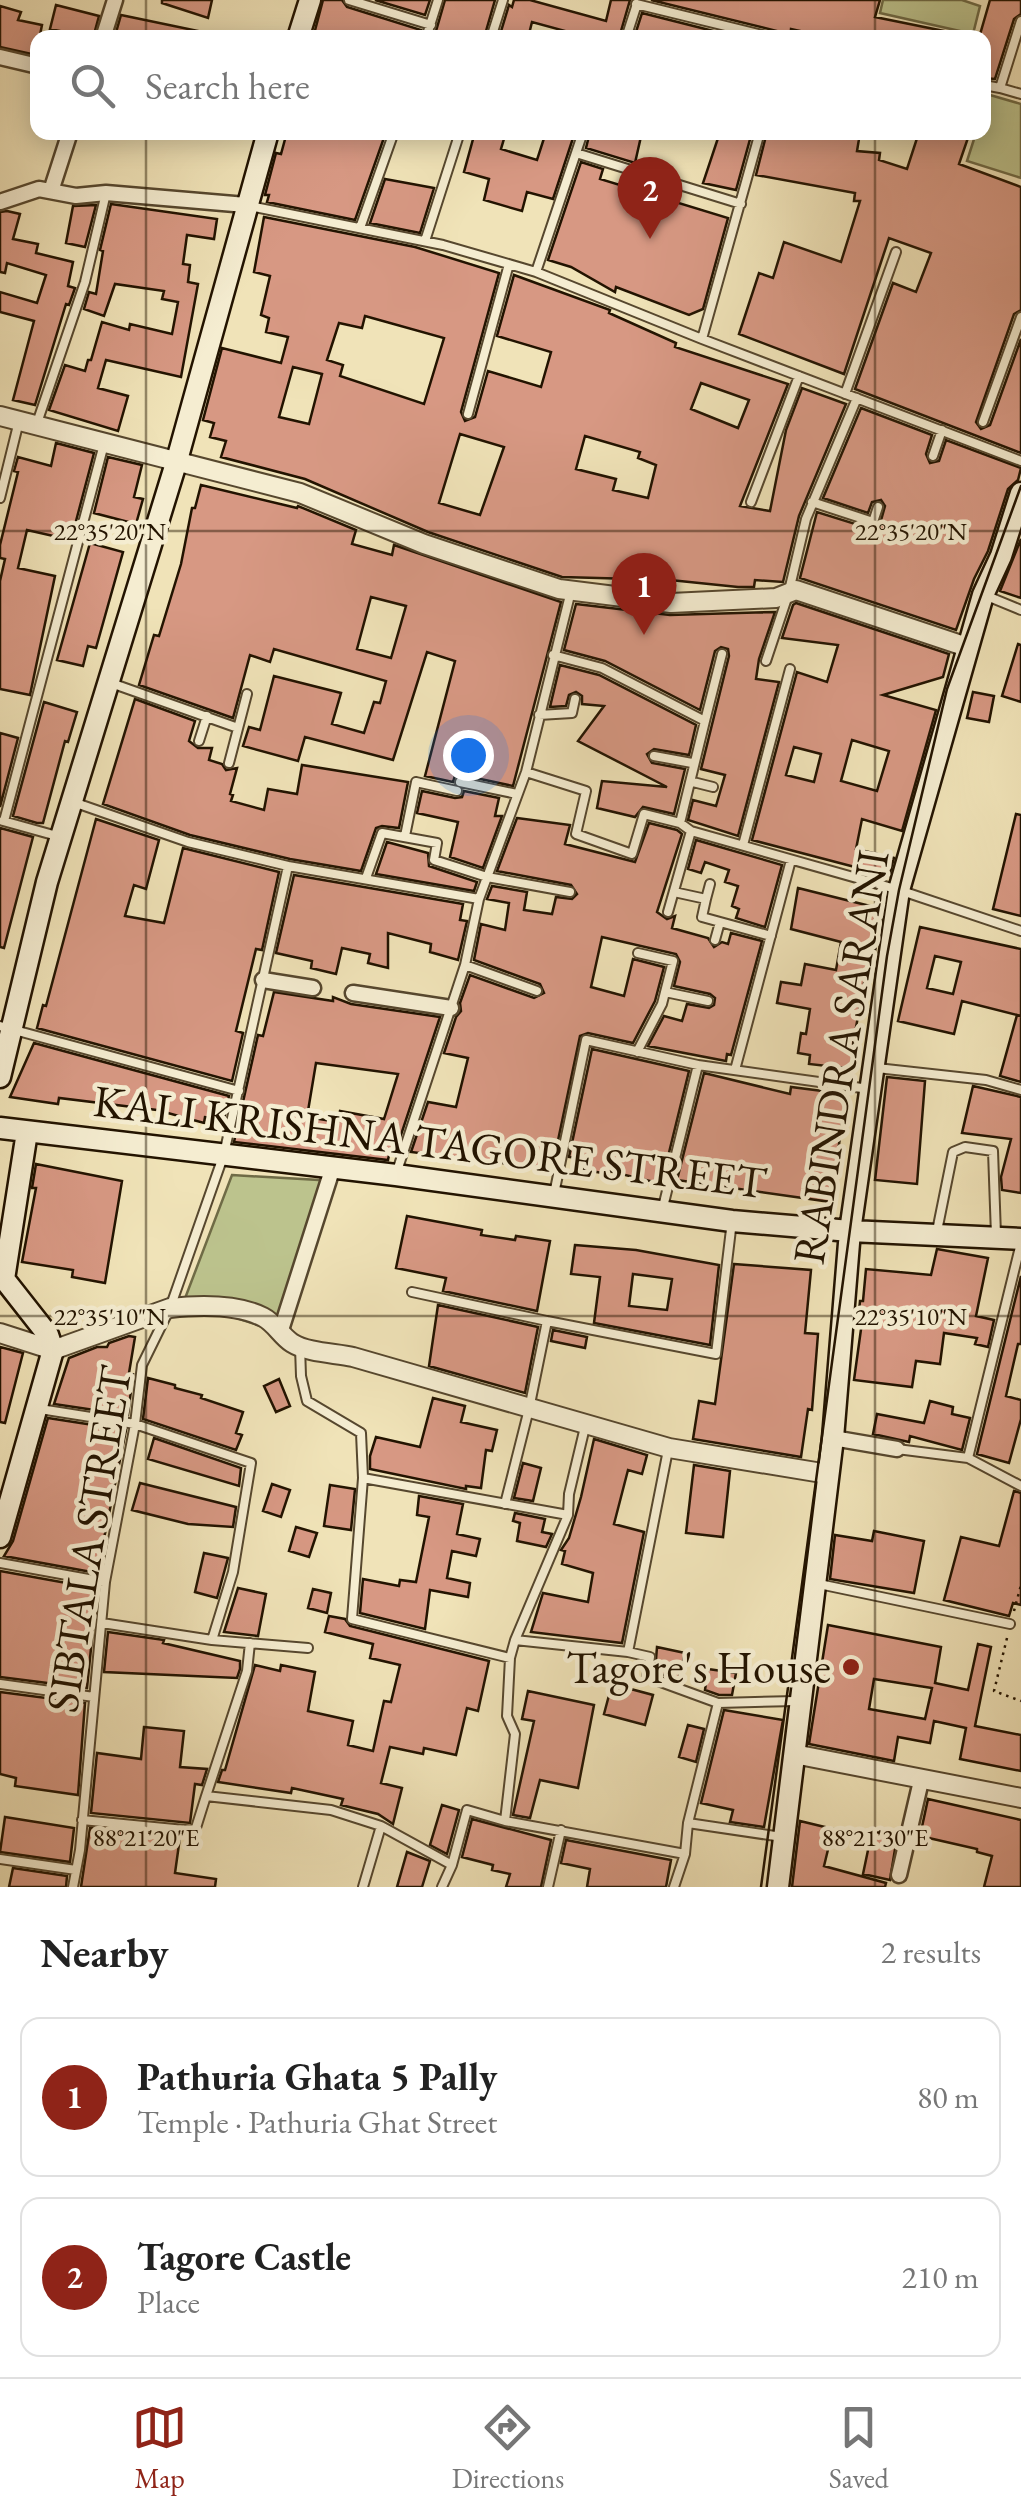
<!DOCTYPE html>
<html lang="en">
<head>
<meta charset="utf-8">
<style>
  :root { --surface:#fff; --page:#f2f2f2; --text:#222; --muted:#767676; --line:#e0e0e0; --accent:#8f2418 }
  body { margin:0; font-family:"EB Garamond",serif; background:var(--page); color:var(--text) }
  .you { position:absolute; left:468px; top:755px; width:35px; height:35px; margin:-25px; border:8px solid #fff; border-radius:50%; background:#1a73e8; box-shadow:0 0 0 15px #1a73e833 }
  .badge { display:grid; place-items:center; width:65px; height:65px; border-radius:50%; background:var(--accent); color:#fff; font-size:32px; font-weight:700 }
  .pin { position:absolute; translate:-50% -82px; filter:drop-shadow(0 2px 5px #0008) }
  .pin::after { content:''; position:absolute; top:52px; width:35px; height:30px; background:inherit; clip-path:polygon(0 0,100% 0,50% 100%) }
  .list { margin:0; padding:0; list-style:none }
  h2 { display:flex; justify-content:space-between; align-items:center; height:130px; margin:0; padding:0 40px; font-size:42px }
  h2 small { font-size:32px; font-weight:400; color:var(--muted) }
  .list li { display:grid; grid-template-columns:65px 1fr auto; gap:30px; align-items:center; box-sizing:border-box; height:160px; margin:0 20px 20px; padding:0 20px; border:2px solid var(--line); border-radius:20px }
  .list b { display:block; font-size:38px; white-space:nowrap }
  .list p { margin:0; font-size:32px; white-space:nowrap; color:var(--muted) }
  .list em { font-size:32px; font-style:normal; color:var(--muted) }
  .icon { flex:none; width:55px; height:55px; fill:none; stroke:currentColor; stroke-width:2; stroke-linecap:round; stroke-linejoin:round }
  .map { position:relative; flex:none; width:1021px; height:1887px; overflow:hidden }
  .search { position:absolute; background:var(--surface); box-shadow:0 5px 25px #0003; left:30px; right:30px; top:30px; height:110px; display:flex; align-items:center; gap:25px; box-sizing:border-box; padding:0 35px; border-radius:20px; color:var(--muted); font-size:38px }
  .sheet { height:490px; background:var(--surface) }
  nav { display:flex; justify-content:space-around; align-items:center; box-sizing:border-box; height:140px; border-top:2px solid var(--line); background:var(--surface); font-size:28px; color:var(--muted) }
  nav a { display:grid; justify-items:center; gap:5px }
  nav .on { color:var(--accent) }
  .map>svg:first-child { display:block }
</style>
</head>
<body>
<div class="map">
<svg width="1021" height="1887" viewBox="0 0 1021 1887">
  <rect width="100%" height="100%" fill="#f0e3b8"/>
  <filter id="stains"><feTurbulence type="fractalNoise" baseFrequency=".002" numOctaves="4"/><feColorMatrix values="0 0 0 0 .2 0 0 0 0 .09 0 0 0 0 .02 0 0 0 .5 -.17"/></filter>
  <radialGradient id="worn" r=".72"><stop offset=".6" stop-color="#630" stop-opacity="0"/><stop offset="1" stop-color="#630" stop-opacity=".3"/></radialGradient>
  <path fill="#bcc38d" stroke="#6f6b46" stroke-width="2.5" d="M883 0H962L980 6 973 34 880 13Z
    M990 95 1021 104V178L967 161 976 133 984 132V112Z
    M232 1175 336 1181 285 1334 184 1301Z"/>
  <path fill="#d79883" stroke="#221300" stroke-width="2.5" fill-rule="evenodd" d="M162 0H212L208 18 162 3Z
    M323 0H342L347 7 421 30 419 38H313Z
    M375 0H430L425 15Z
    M445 0H495L484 38H434Z
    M514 0H530L606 21 611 0H630L619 38H567L569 32 532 22 528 38H499L509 5 512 7Z
    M651 0H880L875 17 944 31 943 38H832L791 29 790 38H782L777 31Z
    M990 0H1021V14L1014 19 995 79 984 78V38H979Z
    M56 5 99 16 93 38 50 29Z
    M0 6 21 12 18 20 42 25 36 55 0 47Z
    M642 13 741 38H634Z
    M121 15 198 31V38L115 36Z
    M287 132H386L355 220 267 202 269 195H265L276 153 281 154Z
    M475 132H506L501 149 537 160 546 132H575L553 199 527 192 522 211 484 200 489 179 464 172Z
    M590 132H642L635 163 586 148Z
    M720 132H752L736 190 703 183Z
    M767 132H824L859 139 857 151 880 153 879 160 907 169 919 132H970L959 164 1021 187V310L1014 314 976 422 981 429 990 425 1021 339V453L855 389 893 283 916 292 931 253 889 238 844 374 739 334 759 273 773 278 784 242 841 262 860 201H854L855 193 756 175Z
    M581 162 603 169 600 179 728 218 703 309 689 315 616 287 615 292 571 267 548 260Z
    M385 179 434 188 420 233 370 223Z
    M111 204 217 219 214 239 187 235 183 264 190 265 188 282 198 284 181 377 106 360 98 388 128 396 118 431 49 410 65 365 85 371 88 360H91L102 322 129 330 130 324 172 334 178 302 162 299 164 291 115 284 104 316 84 309 89 292 96 294 103 251 100 250Z
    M96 205 85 247 66 243 73 206Z
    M7 211 20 214 13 239 38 244 36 253 73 262 68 286 75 288 69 305 66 304 35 405 13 400 34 321 0 312V292L37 303 46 275 7 263 5 273 0 272V212Z
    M264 217 415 247 499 273 461 412 465 421 475 417 488 371 541 387 551 352 497 336 514 275 610 310 609 313 676 343 675 347 788 384 740 506 770 511 786 430 802 388 846 404 799 516 783 582 755 580 754 587H738L670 580 562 577 428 532 305 479 221 457 226 441 210 437 214 423 203 420 222 348 281 363 288 337 266 332 269 318 261 315 270 276 254 272ZM365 316 444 338 424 404 340 376 343 365 327 360 339 323 362 328ZM293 367 322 374 309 424 279 417ZM701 383 749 400 738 428 691 409ZM460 434 504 447 480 515 439 503ZM585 436 640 452 638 458 656 465 648 498 613 490 616 479 576 469Z
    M861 408 932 435 926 454 930 463 939 461 946 440 1021 468 1018 480 1008 489 988 551 974 579 956 630 800 578 817 512 871 529 880 524 885 506 881 500 872 502 868 513 823 498Z
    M56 443 94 453 71 540 27 530 18 568 55 576 30 695 0 689V581L5 559 0 558V545L18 472 14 471 18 457 51 466Z
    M108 457 142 465 134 497 143 499 136 524 94 513Z
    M201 485 297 508 298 506 356 530 352 544 392 555 394 545 561 602 513 786 462 775 455 776 453 782 425 776 455 661 427 652 393 760 305 737 298 761 243 746 249 727 260 730 274 676 341 693 332 724 364 733 374 702 380 703 386 681 274 649 270 662 250 655 233 718 139 685 154 635 159 636 181 564 192 508H195ZM371 597 406 606 391 658 357 649Z
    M1021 539V598L1000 591Z
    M90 543 123 552 96 648 88 646 83 666 57 660Z
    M796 603 949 654 943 677 883 695 936 710 902 831 862 819 856 849 894 858 889 876 752 840 797 672 827 682 838 645 782 638 793 605ZM852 740 889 751 877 791 841 781ZM794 747 821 754 814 782 786 775Z
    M576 604 670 615 775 612 759 659 756 679 779 682 738 836 688 820 693 800 716 806 725 775 701 769 729 656 728 649 721 647 715 651 700 710 605 661 564 650Z
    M1018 644 1021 645V702L1002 696Z
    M560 665 599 675 696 725 689 755 654 749 647 754 652 763 685 769 674 814 643 807 635 817 597 808 602 781 667 787 578 741 604 706 582 704V696L576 692 569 695 566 706 550 707Z
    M973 692 994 696 989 722 967 718Z
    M135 699 195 721 189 741 198 748H212L209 760 222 764 226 770 237 768 230 794 233 795 231 801 264 810 268 789 297 794 302 765 408 782 399 828 382 826 376 828 361 871 290 859 190 835 103 804Z
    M44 702 77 712 68 742 65 741 43 823H37L13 816Z
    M0 733 18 738 0 807Z
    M422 791 455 798 462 797 464 791 499 798 495 816H502L483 868 450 857 458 822 417 813Z
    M1016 814 1021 815V916L993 909Z
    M517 818 570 825 565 844 635 862 649 823 677 830 682 834 657 912 667 919 675 916 672 928 708 938 714 947 722 942 728 944 731 933 762 941 731 1055 727 1054 726 1061 648 1046 664 1016 682 1021 687 1004 709 1008 714 1005 715 998 710 994 674 986 680 962 676 954 602 937 591 987 624 996 633 959 664 967 655 1001 633 1043 588 1033 580 1036 552 1169 411 1152 428 1102 456 1107 468 1058 444 1053 456 1017 461 1011 460 1003 470 975 534 998 544 993 540 984 474 960 481 924 505 930 509 903 487 899 492 886 527 892 524 910 552 914 556 897 572 899 577 894 571 885 497 871Z
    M96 819 159 840 146 889 134 885 125 916 164 923 183 848 279 872 262 950 256 949 236 1031 243 1033 232 1081 37 1028 43 1005 46 1006Z
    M0 828 33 837 4 948 0 947Z
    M696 840 782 865 765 927 736 918 739 909 732 906 738 886 725 882 729 870 705 862 701 873 688 869Z
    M387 842 428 853 429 866 477 882 474 891 376 874Z
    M294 875 463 904 460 920 467 921 458 960 430 952 431 944 388 933V968L368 963 370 954 342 948 336 974 311 968 312 961 276 953Z
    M798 888 882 909 875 951 870 950 853 1044H857L854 1069 809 1064 810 1055 798 1053 801 1033 806 1034 810 1009 777 1003 781 982 801 985 805 964 836 970 841 942 791 929Z
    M920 927 1021 949V1016L962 1001 954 1034 898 1021ZM935 956 961 962 953 994 927 988Z
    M274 992 333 1001V997L351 1004 440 1017 396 1150H390L388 1160 234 1142 258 1035 263 1036ZM316 1063 398 1074 384 1119 340 1111 338 1122 307 1117Z
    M1017 1015 1021 1016V1082L1000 1076Z
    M34 1043 229 1096 224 1119 205 1117 204 1123 157 1110 59 1098 58 1104 10 1097Z
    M592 1049 689 1071 663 1177H659L658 1183 609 1171V1174L584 1170 586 1159 569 1157Z
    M704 1073 790 1094 791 1087 846 1094 831 1202 677 1180Z
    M887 1077 925 1081 917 1184 875 1180Z
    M973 1086 1021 1097V1193L1002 1190 1001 1177 1011 1139 962 1133Z
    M36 1164 122 1181 105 1283 72 1277 73 1270 22 1262 36 1188H32Z
    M407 1216 482 1230 481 1235 515 1240 516 1236 550 1241 537 1311 443 1291 446 1278 396 1268Z
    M575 1245 636 1250 719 1265 710 1345 594 1323 600 1277 571 1274ZM633 1274 672 1279 667 1310 629 1306Z
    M937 1249 988 1258 976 1316 994 1320 988 1347 975 1344 977 1338 944 1333 940 1364 916 1361 912 1387 854 1380 862 1322H858L860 1301H863L866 1269 931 1275Z
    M734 1264 811 1270 805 1333 818 1334 812 1410 808 1409 801 1457 693 1439 699 1401 715 1404Z
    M1021 1276V1344H1018L1006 1396 1021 1400V1419L1009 1463 977 1454Z
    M438 1305 538 1327 525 1393 429 1366Z
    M553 1330 587 1337 585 1348 551 1341Z
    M129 1336 135 1337 129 1373 133 1374 128 1415 54 1404 69 1358 97 1347H107L109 1343Z
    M0 1347 23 1353 5 1423 0 1422Z
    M148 1378 175 1385V1388L202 1395 201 1398 243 1412 236 1433 242 1435 236 1450 143 1419Z
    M279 1379 290 1406 276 1412 264 1386Z
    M433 1398 465 1406 461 1422 497 1430 492 1451 486 1450 481 1488 466 1486V1489L370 1469V1456L376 1437 420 1447Z
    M930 1401 953 1407 952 1414 970 1418 962 1450 910 1436 909 1442 873 1434 877 1414 924 1423Z
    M48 1418 126 1430 97 1573 4 1556 13 1541Z
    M154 1438 241 1468 239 1486 148 1459Z
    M594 1439 647 1455 642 1474 628 1470 614 1524 644 1532 622 1643 531 1632 543 1593 588 1602 593 1573 562 1564 565 1551 561 1550 569 1538 581 1497Z
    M523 1463 541 1468 533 1501 514 1498Z
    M694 1465 730 1471 723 1537 686 1533Z
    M140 1483 236 1507 233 1527 188 1524 132 1510Z
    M272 1484 290 1490 281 1517 263 1511Z
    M330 1485 355 1489 351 1530 324 1526Z
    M1014 1491 1021 1493V1605L1013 1603 1009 1616 944 1600 961 1537 999 1546Z
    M419 1496 463 1504 457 1534 480 1539 476 1556 452 1551 447 1578 470 1583 468 1597 430 1590 425 1629 360 1613 363 1579 399 1586 400 1580 416 1582 429 1517 417 1515Z
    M515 1513 545 1519 542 1532 552 1534 546 1547 517 1541 520 1523 513 1521Z
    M296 1527 317 1533 309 1557 289 1551Z
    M874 1531 924 1541 914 1593 830 1579 835 1535 872 1541Z
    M204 1553 228 1558 217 1598 195 1592Z
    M0 1571 94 1588 93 1591 97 1592 90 1629H93L87 1688 0 1677Z
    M238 1588 266 1594 258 1636 224 1632Z
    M313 1589 331 1593 327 1613 308 1608Z
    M329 1616 345 1619 350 1626 489 1661 478 1711 467 1708 456 1755 424 1748 423 1754 390 1747 381 1783 402 1788 393 1824 378 1814 341 1805 343 1799 292 1788 291 1793 218 1782 222 1770H225L255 1665 280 1671 281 1665 315 1672 308 1711 353 1721 348 1745 373 1751 384 1701 391 1702 400 1665 370 1658 373 1644 325 1632Z
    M828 1625 941 1647 935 1683 968 1690 978 1644 991 1647 975 1726 1021 1735V1771L960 1759 966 1728 934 1721 930 1743 898 1737 894 1761 809 1744ZM874 1679 932 1688 925 1719 869 1709Z
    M108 1632 164 1640 163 1643 240 1661V1669L237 1678 104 1672Z
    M657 1647 685 1653 678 1680 655 1672Z
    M708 1669 736 1673 732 1695H719L705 1690Z
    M612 1684 653 1695 645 1725 604 1714Z
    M528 1691 594 1705 578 1788 540 1780 530 1818 513 1815 534 1721 522 1719Z
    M0 1692 85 1703 78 1795 15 1786 16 1778 0 1774Z
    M724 1710 783 1720 764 1827 730 1822 733 1810 701 1803Z
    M688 1725 704 1729 696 1762 679 1757Z
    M144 1727 184 1731 180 1767 207 1769 202 1785 195 1784 190 1823 91 1813 97 1753 141 1759Z
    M928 1799 1021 1820V1887H984L992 1856 977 1852V1849L920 1836Z
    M442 1805 459 1810 447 1854 430 1845Z
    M5 1817 74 1828 70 1862 0 1852Z
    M472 1819 551 1840 541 1887H506L510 1874 492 1870 493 1865 462 1857Z
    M800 1821 833 1829 824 1866 886 1883 885 1887H792Z
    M90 1828 180 1837 175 1873 216 1879 215 1887H81Z
    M872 1831 897 1837 890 1880 863 1874Z
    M566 1840 671 1860 666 1887H587L590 1869 561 1863Z
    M407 1852 430 1861 422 1887H397Z
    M13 1868 67 1876 66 1887H9Z"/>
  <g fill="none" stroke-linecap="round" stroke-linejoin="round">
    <defs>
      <path id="service" d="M349 0 431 25
        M636 4 775 38
        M426 38 438 0
        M491 38 503 0
        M626 38 637 4
        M984 85 1000 88 1021 21
        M1000 88 1021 94
        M576 153 741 204
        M250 206 443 245 536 272 702 339 1021 461
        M360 228 394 132
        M425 241 460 132
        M536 272 583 132
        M702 339 760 132
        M845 394 896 252
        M468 414 509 264
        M983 422 1021 317
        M37 423 85 282 106 193
        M933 456 942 430
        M0 498 19 421
        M751 502 799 376
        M812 502 873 522 878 507
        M987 596 1021 610
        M553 655 602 668 705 721 680 823
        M766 661 788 595 806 519 857 398
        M111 683 238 728
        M539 715 572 713 575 699
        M705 721 722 654
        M199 741 207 716
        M654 756 692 763
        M229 763 247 694
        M526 772 586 791 576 834 632 854 644 814 680 823 691 831 899 890 1021 931
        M460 782 517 794
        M693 782 713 787
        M3 821 57 836
        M4 821 104 444
        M405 836 416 782 457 791
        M743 845 790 669
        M288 866 479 899
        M366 878 382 833 437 843 434 860 487 877 570 892
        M674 892 706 899 710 884
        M706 899 702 917 771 936
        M668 912 691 831
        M715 940 720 922
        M465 965 537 991
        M665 992 708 1001
        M0 1026 239 1091
        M637 1052 662 1004 673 961 638 953
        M877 1068 986 1080 1021 1090
        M735 1070 791 860
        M397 1171 465 965 479 899 526 772 571 591
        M554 1194 586 1040 698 1065 869 1089
        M663 1207 698 1065
        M937 1231 953 1152 965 1147 993 1151 996 1235
        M412 1292 547 1321
        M300 1347 301 1376 307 1401 361 1433 363 1478 352 1619 510 1658 515 1640 628 1652 650 1657 647 1677 718 1703 796 1701
        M40 1409 135 1424 251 1463 233 1572 212 1640
        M897 1449 968 1458 1021 1486
        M968 1458 1021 1243
        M363 1478 568 1515 515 1640
        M505 1504 529 1409 547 1321 716 1354 732 1221
        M568 1515 569 1494 585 1427
        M0 1563 105 1582
        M819 1584 1010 1624
        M102 1623 212 1640 308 1648
        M628 1652 668 1450
        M0 1684 94 1697
        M206 1796 247 1671 250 1643
        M82 1820 195 1831 206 1796 331 1810 381 1826 452 1865 467 1810 505 1821 685 1854
        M505 1821 515 1734 507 1716 510 1658
        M688 1823 782 1837
        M0 1859 76 1870
        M73 1887 80 1850 105 1582 135 1424 142 1365 170 1308 224 1154 288 866 188 842 76 803
        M363 1887 381 1826
        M442 1887 452 1865
        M548 1887 561 1830
        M674 1887 685 1854 688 1823 718 1703"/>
      <path id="minor" d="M103 38 115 0
        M0 57 38 66
        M51 191 70 132
        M0 202 39 189 76 196 106 193 246 205
        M263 980 313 988
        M353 993 451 1008
        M280 1333 333 1167
        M833 1438 897 1449
        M899 1875 921 1781"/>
      <path id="tertiary" d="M0 416 300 493 424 544 559 589 671 603 776 598 796 590 967 647
        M0 1333 53 1350 170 1308C198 1305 237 1304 263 1317 275 1323 281 1336 292 1343 308 1353 335 1353 353 1357L669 1448 828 1474
        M794 1754 1021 1798"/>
      <path id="secondary" d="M298 38 310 0
        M0 1077 47 882 177 460 268 132
        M0 1128 396 1175 732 1221 850 1231 1021 1239
        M0 1537 53 1350 48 1335 4 1279 27 1132
        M778 1887 833 1438 850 1231 899 890 983 595 1001 556 1021 493"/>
    </defs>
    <use href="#service" stroke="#56472e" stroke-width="12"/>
    <use href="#minor" stroke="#56472e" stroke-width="19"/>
    <use href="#tertiary" stroke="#56472e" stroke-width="22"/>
    <use href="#secondary" stroke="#221300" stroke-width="25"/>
    <path stroke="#221300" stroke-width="2.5" stroke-dasharray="2.5 5" stroke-linecap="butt" d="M1014 1611 1021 1585
      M1007 1638 994 1691 1021 1701"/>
    <use href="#service" stroke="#f5edd1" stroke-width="8"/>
    <use href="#minor" stroke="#f5edd1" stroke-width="14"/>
    <use href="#tertiary" stroke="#f5edd1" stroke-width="18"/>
    <use href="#secondary" stroke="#f5edd1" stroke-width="20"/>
    <path stroke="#221300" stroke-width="2.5" d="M761 1887 887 956 899 890 947 689 1021 486"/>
  </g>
  <path fill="none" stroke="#221300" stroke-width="2.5" stroke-opacity="0.45" d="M146 0V38M875 0V38M146 132V1887M875 132V1887M0 531H1021M0 1316H1021"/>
  <circle fill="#8f2418" stroke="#f5edd1" stroke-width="4" cx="851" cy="1667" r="10"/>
  <g text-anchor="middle" stroke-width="9" stroke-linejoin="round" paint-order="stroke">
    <g font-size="45" fill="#221300" stroke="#f5edd1">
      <text transform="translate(840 1057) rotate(-81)" y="16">RABINDRA SARANI</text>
      <text transform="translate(430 1141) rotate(7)" y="16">KALI KRISHNA TAGORE STREET</text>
      <text transform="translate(88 1539) rotate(-81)" y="16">SIBTALA STREET</text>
    </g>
    <g font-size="45" fill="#221300" stroke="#f5edd1" text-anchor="end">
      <text x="831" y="1683">Tagore's House</text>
    </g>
  </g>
  <g font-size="25" text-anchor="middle" fill="#221300" stroke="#f5edd1" stroke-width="9" stroke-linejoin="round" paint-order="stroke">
    <text x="110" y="540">22°35'20"N</text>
    <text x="911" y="540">22°35'20"N</text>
    <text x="110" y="1325">22°35'10"N</text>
    <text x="911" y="1325">22°35'10"N</text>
    <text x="146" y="1846">88°21'20"E</text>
    <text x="875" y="1846">88°21'30"E</text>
  </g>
  <rect width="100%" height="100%" filter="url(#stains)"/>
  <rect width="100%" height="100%" fill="url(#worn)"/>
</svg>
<div class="you"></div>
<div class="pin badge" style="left:644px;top:635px">1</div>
<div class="pin badge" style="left:650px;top:239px">2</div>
<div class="search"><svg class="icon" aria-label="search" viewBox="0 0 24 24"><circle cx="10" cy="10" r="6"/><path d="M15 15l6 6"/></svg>Search here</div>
</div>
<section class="sheet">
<h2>Nearby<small>2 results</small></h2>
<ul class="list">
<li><span class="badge">1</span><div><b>Pathuria Ghata 5 Pally</b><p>Temple · Pathuria Ghat Street</p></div><em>80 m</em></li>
<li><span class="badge">2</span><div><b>Tagore Castle</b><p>Place</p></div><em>210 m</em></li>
</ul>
</section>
<nav>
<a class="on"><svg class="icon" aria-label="map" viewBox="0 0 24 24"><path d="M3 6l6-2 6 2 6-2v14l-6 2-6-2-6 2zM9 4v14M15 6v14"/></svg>Map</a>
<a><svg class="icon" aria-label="directions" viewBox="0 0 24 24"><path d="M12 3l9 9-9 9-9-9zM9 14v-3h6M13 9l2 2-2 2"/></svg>Directions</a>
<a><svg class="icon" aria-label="saved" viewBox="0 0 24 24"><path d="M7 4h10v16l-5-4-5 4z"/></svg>Saved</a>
</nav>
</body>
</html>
